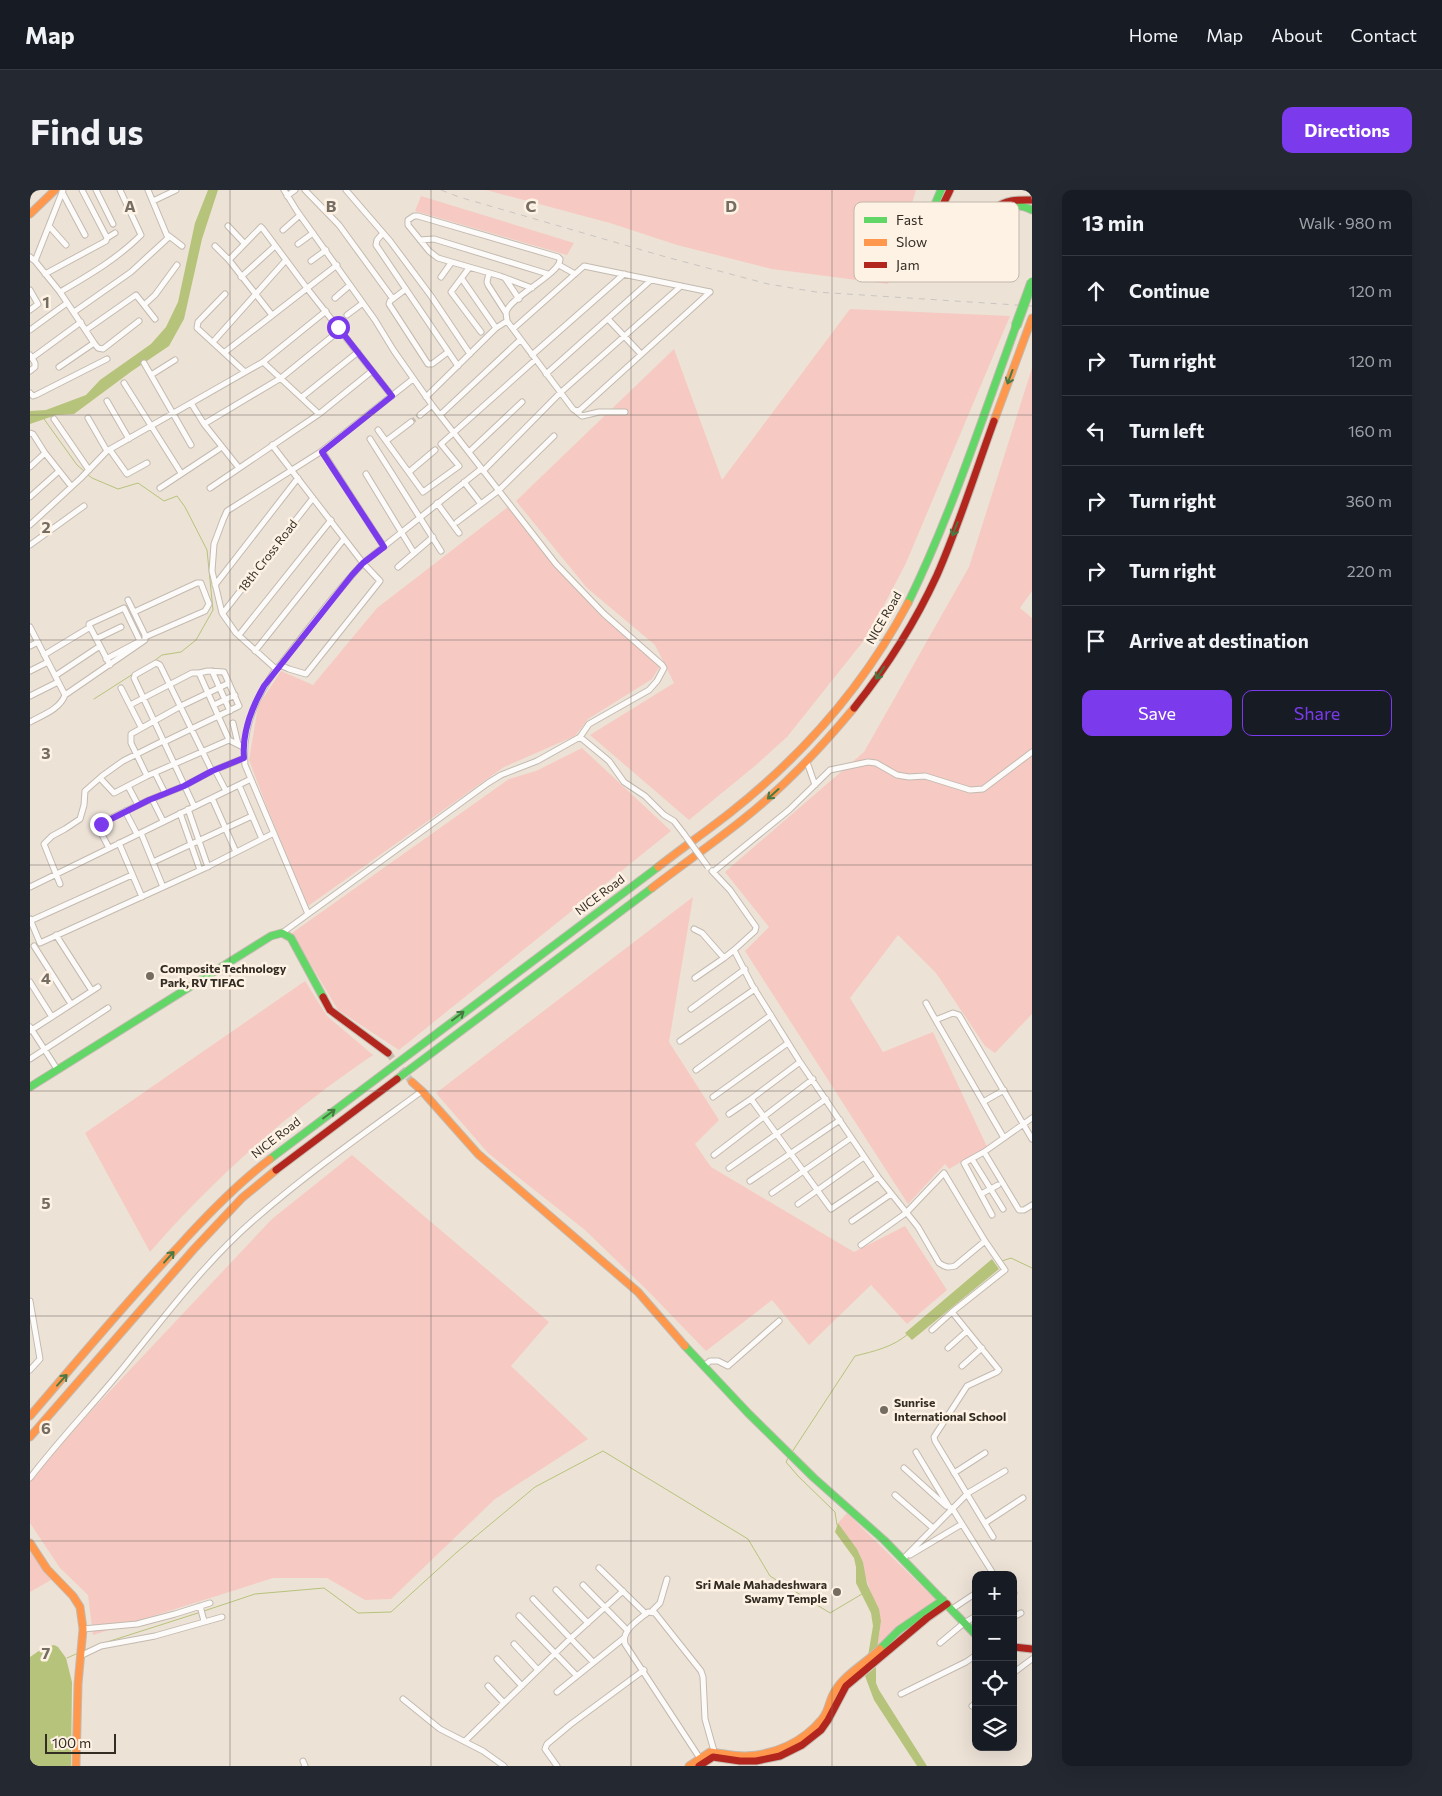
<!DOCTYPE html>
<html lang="en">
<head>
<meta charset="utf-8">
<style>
  :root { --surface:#171b24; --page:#242831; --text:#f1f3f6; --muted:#9ea1a6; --line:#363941; --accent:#7c3aed }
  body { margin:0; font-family:Commissioner,sans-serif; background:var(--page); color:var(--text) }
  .controls { position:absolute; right:15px; bottom:15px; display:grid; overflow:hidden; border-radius:10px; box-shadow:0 5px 20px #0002 }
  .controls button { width:45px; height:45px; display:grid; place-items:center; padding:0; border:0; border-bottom:1px solid var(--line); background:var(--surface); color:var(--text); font:25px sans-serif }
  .scale { position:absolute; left:15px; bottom:12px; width:71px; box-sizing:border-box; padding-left:5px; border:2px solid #342d24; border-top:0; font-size:14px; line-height:18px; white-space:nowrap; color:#342d24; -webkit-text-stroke:4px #fef2e4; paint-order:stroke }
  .stop { position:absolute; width:15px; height:15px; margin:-11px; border:4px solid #7c3aed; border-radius:50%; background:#fff }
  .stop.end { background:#7c3aed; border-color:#fff; box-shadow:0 1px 5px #0008 }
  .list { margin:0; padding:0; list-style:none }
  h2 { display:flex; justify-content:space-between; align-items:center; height:65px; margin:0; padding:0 20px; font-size:21px }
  h2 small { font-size:16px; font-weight:400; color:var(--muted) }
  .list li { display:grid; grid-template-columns:32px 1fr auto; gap:15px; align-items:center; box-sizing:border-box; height:70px; padding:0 20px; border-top:1px solid var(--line) }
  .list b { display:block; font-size:19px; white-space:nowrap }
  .list em { font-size:16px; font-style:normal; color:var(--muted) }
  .actions { display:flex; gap:10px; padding:15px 20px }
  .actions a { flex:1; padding:11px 0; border:1px solid var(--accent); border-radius:10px; text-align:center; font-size:18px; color:var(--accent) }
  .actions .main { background:var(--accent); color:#fff }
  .icon { flex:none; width:28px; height:28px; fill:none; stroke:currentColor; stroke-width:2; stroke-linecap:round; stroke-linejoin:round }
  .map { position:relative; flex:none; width:1002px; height:1576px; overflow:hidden; border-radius:10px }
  header { display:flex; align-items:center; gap:30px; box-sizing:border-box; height:70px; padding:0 25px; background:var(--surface); border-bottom:1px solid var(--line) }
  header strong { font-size:24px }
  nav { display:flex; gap:28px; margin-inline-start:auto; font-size:18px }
  .intro { display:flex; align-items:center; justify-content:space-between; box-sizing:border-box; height:120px; padding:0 30px }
  h1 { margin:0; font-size:35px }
  .button { padding:12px 22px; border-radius:10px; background:var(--accent); color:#fff; font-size:18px; font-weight:700 }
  main { display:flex; gap:30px; padding:0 30px }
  aside { flex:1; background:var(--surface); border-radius:10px; box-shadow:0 5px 20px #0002 }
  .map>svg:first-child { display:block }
</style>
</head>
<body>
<header>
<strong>Map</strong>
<nav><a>Home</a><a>Map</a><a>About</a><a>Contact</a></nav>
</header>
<div class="intro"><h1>Find us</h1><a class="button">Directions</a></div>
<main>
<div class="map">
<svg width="1002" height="1576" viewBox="0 0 1002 1576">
  <rect width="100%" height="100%" fill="#ede2d6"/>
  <path fill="#f6cac3" d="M456 0H886L858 94 742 79 647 55 580 33Z
    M391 6 544 53 537 65 385 21Z
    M820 119 980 126 876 373 839 444 757 547 726 575 659 630 560 545 644 493 625 455 557 398 486 311 644 159 692 290Z
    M1002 178V401L990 418 1002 428V824L965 863 955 856 906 783 868 745 820 808 853 862 903 842 959 961 948 962 919 979 915 974 878 1014 715 761 739 737 695 682 834 562 939 377Z
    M478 317 566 420 630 476 622 489 558 529 545 546 474 577 278 716 238 620 219 570 228 516 251 481 283 495 347 418Z
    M552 558 641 641 369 860 308 820 262 743 479 589 506 581Z
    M663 707 639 852 689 930 665 954 681 977 824 1062 875 1036 917 1100 877 1134 841 1095 779 1155 742 1110 676 1161 620 1103 555 1040 458 963 406 903Z
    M275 791 297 826 343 865C260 921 186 986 120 1062L55 943Z
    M322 965 519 1132 481 1176 558 1249 465 1309 361 1409 335 1410 297 1388H243L63 1445 58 1405 30 1378 0 1333V1286L242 1029Z
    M817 1323 907 1411 847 1459 851 1431 835 1386 833 1372 827 1359 808 1333Z
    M0 1362 21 1390 0 1402Z"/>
  <path fill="#b6c37b" d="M178 0H188L172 49 154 129 139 156 102 181 44 224 26 225 0 234V221L16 220 56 205 70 190 121 154 136 137 148 112 165 33Z
    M962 1069 969 1079 882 1150 875 1143Z
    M808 1333 827 1359 833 1372 837 1394 849 1419 851 1431 847 1459 838 1466 843 1436 841 1423 826 1393V1377L824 1368 805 1342Z
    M24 1455 28 1457 36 1468 42 1492 41 1576H0V1467L13 1458Z
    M846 1477V1493L849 1500 897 1576H887L844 1510 835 1486Z"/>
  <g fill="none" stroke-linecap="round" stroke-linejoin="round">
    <path stroke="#b6c37b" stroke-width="1" d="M14 229 47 275 54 281
      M57 284 62 288 88 299 108 293 134 311 147 306 155 317 177 360 183 420 166 450 151 462 132 465 120 474
      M64 509 103 484
      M972 1071 981 1068 1002 1078
      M762 1262 825 1166C845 1161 863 1157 878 1144
      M758 1268 756 1272 768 1286 805 1322 807 1335
      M174 1421 225 1404 294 1398 328 1423 361 1422 427 1362 505 1297 573 1261 718 1349 740 1386 800 1423 832 1404
      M74 1453 171 1422
      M55 1460 66 1456
      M37 1468 46 1464"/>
    <path stroke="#c8beb2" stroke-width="5" stroke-dasharray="5 2.5" stroke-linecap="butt" d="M381 232 390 225"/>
    <path stroke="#c8beb2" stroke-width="7" stroke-dasharray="7 3.5" stroke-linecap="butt" d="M358 863 382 892"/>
    <defs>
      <path id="street" d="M66 0 83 34
        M254 0 267 21 345 130 364 161 402 215 526 374 574 424 632 475 634 478 627 491 619 500 559 534 550 547
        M275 0 309 35 363 109
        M316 0 360 51 401 106 440 164
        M0 1 1 0
        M32 2 55 45
        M257 6 265 0
        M123 11 146 0
        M19 36 36 55
        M198 36 214 53
        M253 40 270 25
        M353 43 347 50 346 55 428 176
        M139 46 152 56
        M77 48 85 43
        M390 50 404 49 518 84
        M268 54 283 43
        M185 56 199 70
        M0 67 5 71 33 0
        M5 71 30 102 64 153 29 177
        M281 71 296 60
        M529 75 545 84
        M439 78 421 102 451 142
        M459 83 457 92 458 95 476 123
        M15 84 76 51 77 48 75 44 52 0
        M211 87 245 56
        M411 87 421 73
        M475 88 489 109
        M432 89 466 138
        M376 99 360 111 359 114 398 174H402L418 162
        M0 100 8 114 0 120
        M30 102C59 85 87 69 111 45L90 0
        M195 104 168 132 167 138 215 182
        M305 108 320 95
        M114 115 125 129
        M44 122 101 82 138 48 118 0
        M242 125 199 70 231 37 233 39 276 97 362 206
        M317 125 333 113
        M578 129 611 164
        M477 131C477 127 475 123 477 120 484 105 531 83 530 69L528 67 388 26H384L378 30V35L399 61 408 68 470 86 502 98
        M483 139 554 76 680 102
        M0 140 37 113
        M56 140 106 105 114 115 125 105 147 75
        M183 152 256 70
        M64 153 68 158 73 159 109 131
        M195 162 307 75
        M0 165 5 173V177L0 181
        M502 165 594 84
        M2 168 51 132
        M233 172 289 224
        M114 173 161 255
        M516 184 621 90
        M121 185 145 170
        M94 193 151 283
        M0 203 3 206 6 205 77 169
        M272 207 328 162
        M396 207 466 138 477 131 543 219 546 221 550 220 680 102
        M77 211 99 249
        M161 213 174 234 209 278
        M546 221 552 226 569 222H595
        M390 225 402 215
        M410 225 490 150
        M58 228 77 261
        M24 229 59 280
        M174 234 251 188 310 140
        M348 240 393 302 429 276 411 254 505 170
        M0 243 3 244 15 263 41 296
        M340 249 411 361
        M356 251 381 232
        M242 255 333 373 451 279
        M80 260 97 284 117 273
        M292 261 354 357
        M439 262 492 212
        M0 277 15 263
        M453 281 530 203 651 96
        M379 282 405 260
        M336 284 384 363
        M434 292 451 314
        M130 298 189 259
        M180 298 289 224 342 181
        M0 307 29 281
        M407 313 429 343
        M427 332 468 301 524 246
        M0 335 51 288 77 261 233 172 296 121
        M0 355 54 316
        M368 377 403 347
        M185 395 268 288
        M104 422 167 393H171L172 396 179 414 175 421 115 447
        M193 423 283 308
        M0 437 35 505 115 450V445L98 410
        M209 445 301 330
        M66 449 91 437
        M0 456 8 452
        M225 461 314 349
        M14 465 57 439
        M76 469 110 451 94 418 59 434V435L80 475
        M246 479 250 475C277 441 303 405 333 373L350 391 276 484 259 479 250 475
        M0 481 18 472
        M182 481 200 521
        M25 486 67 458
        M91 498 111 537
        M0 506 28 492
        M100 515 162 483H169L199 550
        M184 515 205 505
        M0 532C13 525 30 519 35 505
        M203 533 208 554
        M134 552 209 516 194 482 178 481 169 483
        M777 572 785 595
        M185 580 196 601
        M125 583 135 603
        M117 586 101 553V544L151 516 199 493
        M70 588 84 603 117 586 199 550 213 557
        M209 595 232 649
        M98 596 108 615
        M182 608 206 662
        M122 609 133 631
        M164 616 104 488 105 485 126 473 130 475 182 581
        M158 619 178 677
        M95 621 107 644
        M150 623 170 680
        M111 643 133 697
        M89 653 112 707
        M79 658 69 639 71 633 119 610 154 596 182 581 214 568
        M123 672 222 626
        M682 681 700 700 726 737 725 741 704 760
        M683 682 759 620 800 580 838 572 846 573 867 585 879 587 895 586 940 600 953 599 1002 562
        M30 694 14 654 22 646 35 639 50 629 54 615 55 601 72 586 93 571 133 551
        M0 697 221 589
        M278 724 215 575C212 538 225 509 246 479L206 443 192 423 182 381 184 354 193 330 197 321 292 261 383 189
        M0 729 10 753 175 678 244 643
        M0 731 102 685
        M664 739 672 743 694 768 704 760 722 795 770 872 848 987 888 1037 909 1073C915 1077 918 1078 925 1076L955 1051
        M252 743 458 593 471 585 507 571 550 547 579 571 594 592 615 606 634 625 644 631 654 644
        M26 745 62 801
        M4 756 41 814
        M665 788 694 768
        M0 792 22 827
        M896 813 905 829H908L923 823 929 825 1002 949
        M661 819 715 779
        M905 829 974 948
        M0 837 27 879
        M0 841 68 797
        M650 851 725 799
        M0 869 78 818
        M770 872 721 909 801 1019 848 987
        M666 880 741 825
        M683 907 758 853
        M953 912 974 900
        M699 924 721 909
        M954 962 989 1020H994L1002 1015
        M684 965 783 889
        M942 969 973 1019
        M699 978 796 909
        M720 991 810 930
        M742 1003 821 948
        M951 1004 968 995
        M768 1014 834 967
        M962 1025 934 973 954 962 1002 928
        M822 1031 861 1004
        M831 1055 876 1023 914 983 955 1051 975 1080 922 1122 969 1180 967 1182 937 1196 904 1247 905 1251 963 1347
        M0 1111 10 1169 0 1180
        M902 1140 922 1122
        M918 1158 937 1141
        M675 1175 680 1171H688L698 1176 749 1131
        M932 1176 952 1158
        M886 1262 921 1320
        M874 1278 916 1316
        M924 1283 955 1263
        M0 1288C29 1250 63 1215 93 1178 135 1126 176 1071 226 1028 279 982 336 942 392 901
        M865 1305 903 1338
        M922 1318 964 1385
        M955 1333 993 1308
        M880 1365 932 1334
        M873 1369 938 1303 975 1281
        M569 1378 616 1424
        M553 1395 597 1440
        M526 1400 558 1433
        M983 1404 984 1403
        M503 1409 563 1472
        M170 1416 174 1431
        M922 1419 946 1403
        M622 1421 630 1413 637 1389
        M489 1426 546 1485
        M983 1427 991 1423
        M53 1439 107 1434 145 1424 180 1413
        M910 1453 934 1433 946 1426
        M484 1454 508 1480
        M50 1466 71 1456 125 1446 192 1427
        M467 1469 492 1496
        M983 1483 1002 1469
        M458 1496 474 1513
        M527 1502 594 1448
        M871 1504 936 1472 946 1465
        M373 1509 410 1539 453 1561 474 1576
        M942 1516 946 1513
        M435 1551 541 1448 593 1401
        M671 1570 595 1454C591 1440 609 1430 618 1422L625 1423 671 1481 673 1487 675 1529 684 1561
        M273 1571 275 1576
        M527 1576 515 1559 517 1554 541 1534 614 1480"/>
      <path id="fast" d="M911 0C903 20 889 45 896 66 898 74 904 79 911 82 920 85 928 86 937 82 963 69 952 36 973 21 982 14 992 15 1002 20
        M878 413C922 323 952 229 986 136
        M367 889 622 698
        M0 897 241 746 252 743 261 748 293 807
        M240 969 628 677
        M655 1156 718 1223 784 1288 854 1350 946 1445
        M850 1459 869 1440 913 1410"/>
      <path id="slow" d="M0 24 25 0
        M964 231 1002 128
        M628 677C652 658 677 641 701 622 773 565 835 494 878 413
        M622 698C652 675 682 654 711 631 753 598 790 559 824 518
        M382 892 392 901 448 964 608 1102 655 1156
        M0 1226C49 1169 97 1111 149 1056 177 1025 207 994 240 969
        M0 1247 164 1059 212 1008 246 980
        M0 1353 17 1379 43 1406 50 1417 53 1439 48 1494 46 1576
        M659 1576 680 1562C691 1563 703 1566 715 1566 745 1565 773 1552 792 1529 799 1521 799 1510 805 1501 815 1484 836 1473 850 1459"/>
      <path id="jam" d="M920 0C911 20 883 66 917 76 926 79 936 76 942 70 955 56 951 32 966 18 976 9 989 10 1002 10
        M824 518C856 478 885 433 907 385 929 335 945 283 964 231
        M293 807 300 820 358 863
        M246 980 367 889
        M983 1457 1002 1459
        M669 1576 683 1567 710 1571H726L750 1566 772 1555 791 1540 798 1530 816 1496 897 1428 917 1414"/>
    </defs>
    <use href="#street" stroke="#c3bab0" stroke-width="7"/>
    <use href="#fast" stroke="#c3bab0" stroke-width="9"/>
    <use href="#slow" stroke="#c3bab0" stroke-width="9"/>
    <use href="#jam" stroke="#c3bab0" stroke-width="9"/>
    <use href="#street" stroke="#fcfbf9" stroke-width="5"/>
    <use href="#fast" stroke="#63d668" stroke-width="7"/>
    <use href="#slow" stroke="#ff974d" stroke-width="7"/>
    <use href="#jam" stroke="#b3261e" stroke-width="7"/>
    <path stroke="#c8c5c2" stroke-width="1" stroke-dasharray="6 6" stroke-linecap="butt" d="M411 0 429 7 636 67 738 94 786 102 1002 116"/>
    <defs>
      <path id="street-bridge" d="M654 644 678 677"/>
      <path id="fast-bridge" d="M986 136 1002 92"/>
    </defs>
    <use href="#street-bridge" stroke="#c3bab0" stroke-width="7" stroke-linecap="butt"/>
    <use href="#fast-bridge" stroke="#c3bab0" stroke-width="11" stroke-linecap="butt"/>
    <use href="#street-bridge" stroke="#fcfbf9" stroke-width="5"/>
    <use href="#fast-bridge" stroke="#63d668" stroke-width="9"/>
  </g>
  <defs><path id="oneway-shaft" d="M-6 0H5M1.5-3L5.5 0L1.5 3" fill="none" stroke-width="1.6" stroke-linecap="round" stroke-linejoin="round" transform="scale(1.25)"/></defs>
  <g stroke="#497943">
    <use href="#oneway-shaft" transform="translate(980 187) rotate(110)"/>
    <use href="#oneway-shaft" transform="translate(925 339) rotate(111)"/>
    <use href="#oneway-shaft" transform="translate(850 483) rotate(124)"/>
    <use href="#oneway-shaft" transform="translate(743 604) rotate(138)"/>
    <use href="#oneway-shaft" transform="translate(428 826) rotate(-37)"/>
    <use href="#oneway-shaft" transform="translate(299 924) rotate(-37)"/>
    <use href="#oneway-shaft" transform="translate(139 1067) rotate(-48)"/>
    <use href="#oneway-shaft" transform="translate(32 1190) rotate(-48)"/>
  </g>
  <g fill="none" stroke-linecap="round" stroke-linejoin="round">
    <path stroke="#7c3aed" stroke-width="6" d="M71 634 119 610 154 596 182 581 214 568C212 544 222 517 234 496L322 385 333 373 354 357 292 262 362 206 308 137"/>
  </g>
  <path fill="none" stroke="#756c62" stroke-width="1" stroke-opacity="0.55" d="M200 0V1576M401 0V1576M601 0V1576M802 0V1576M0 225H1002M0 450H1002M0 675H1002M0 901H1002M0 1126H1002M0 1351H1002"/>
  <g fill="#756c62" stroke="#fef2e4" stroke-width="2">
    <circle cx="120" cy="786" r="5"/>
    <circle cx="854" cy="1220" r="5"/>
    <circle cx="807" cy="1402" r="5"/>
  </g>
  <g text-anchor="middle" stroke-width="5" stroke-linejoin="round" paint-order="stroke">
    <g font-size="12" fill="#342d24" stroke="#fef2e4">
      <text transform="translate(238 366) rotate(-52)" y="4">18th Cross Road</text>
      <text transform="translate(854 428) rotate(-60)" y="4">NICE Road</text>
      <text transform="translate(570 705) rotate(-37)" y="4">NICE Road</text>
      <text transform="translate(246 948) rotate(-38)" y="4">NICE Road</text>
    </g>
    <g font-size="12" font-weight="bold" fill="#342d24" stroke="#fef2e4" text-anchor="start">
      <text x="130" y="783">Composite Technology<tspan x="130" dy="14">Park, RV TIFAC</tspan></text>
      <text x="864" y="1217">Sunrise<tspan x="864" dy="14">International School</tspan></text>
      <text x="797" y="1399" text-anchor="end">Sri Male Mahadeshwara<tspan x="797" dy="14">Swamy Temple</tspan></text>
    </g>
  </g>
  <rect x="824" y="12" width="165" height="80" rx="8" fill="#fef2e4" stroke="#c1b7aa" stroke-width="1"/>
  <rect x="834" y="27" width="23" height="6" fill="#63d668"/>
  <rect x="834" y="49" width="23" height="7" fill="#ff974d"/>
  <rect x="834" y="72" width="23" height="6" fill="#b3261e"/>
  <g font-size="14" fill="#342d24">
    <text x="866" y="35">Fast</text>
    <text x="866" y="57">Slow</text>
    <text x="866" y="80">Jam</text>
  </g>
  <g font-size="16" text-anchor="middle" font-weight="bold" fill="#756c62" stroke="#fef2e4" stroke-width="5" stroke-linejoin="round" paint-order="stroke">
    <text x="100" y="22">A</text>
    <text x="301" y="22">B</text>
    <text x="501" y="22">C</text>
    <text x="701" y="22">D</text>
    <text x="16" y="118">1</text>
    <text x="16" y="343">2</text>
    <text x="16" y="569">3</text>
    <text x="16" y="794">4</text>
    <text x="16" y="1019">5</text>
    <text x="16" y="1244">6</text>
    <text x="16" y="1469">7</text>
  </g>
</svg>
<div class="controls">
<button>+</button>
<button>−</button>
<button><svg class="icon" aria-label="locate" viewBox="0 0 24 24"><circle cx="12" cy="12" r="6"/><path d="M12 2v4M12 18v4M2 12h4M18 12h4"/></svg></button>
<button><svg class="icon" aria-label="layers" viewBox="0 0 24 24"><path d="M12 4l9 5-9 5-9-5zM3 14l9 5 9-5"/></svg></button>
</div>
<div class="scale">100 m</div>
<div class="stop" style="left:308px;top:137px"></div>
<div class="stop end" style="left:71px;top:634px"></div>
</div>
<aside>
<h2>13 min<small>Walk · 980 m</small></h2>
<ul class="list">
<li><svg class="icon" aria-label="ahead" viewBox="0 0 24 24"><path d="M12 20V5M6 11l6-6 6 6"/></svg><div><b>Continue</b></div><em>120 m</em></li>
<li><svg class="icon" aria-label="right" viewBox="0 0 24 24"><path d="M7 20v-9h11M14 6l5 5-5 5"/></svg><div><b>Turn right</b></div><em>120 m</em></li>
<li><svg class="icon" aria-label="left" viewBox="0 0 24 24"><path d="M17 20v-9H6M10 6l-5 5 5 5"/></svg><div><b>Turn left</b></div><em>160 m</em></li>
<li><svg class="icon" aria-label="right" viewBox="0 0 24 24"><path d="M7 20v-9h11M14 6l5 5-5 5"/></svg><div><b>Turn right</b></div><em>360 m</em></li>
<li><svg class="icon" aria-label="right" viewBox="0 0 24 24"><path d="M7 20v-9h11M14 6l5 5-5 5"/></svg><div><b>Turn right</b></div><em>220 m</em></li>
<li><svg class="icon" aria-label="arrive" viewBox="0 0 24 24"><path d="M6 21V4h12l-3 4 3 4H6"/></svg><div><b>Arrive at destination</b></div></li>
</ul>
<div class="actions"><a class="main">Save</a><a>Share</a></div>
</aside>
</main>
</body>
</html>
